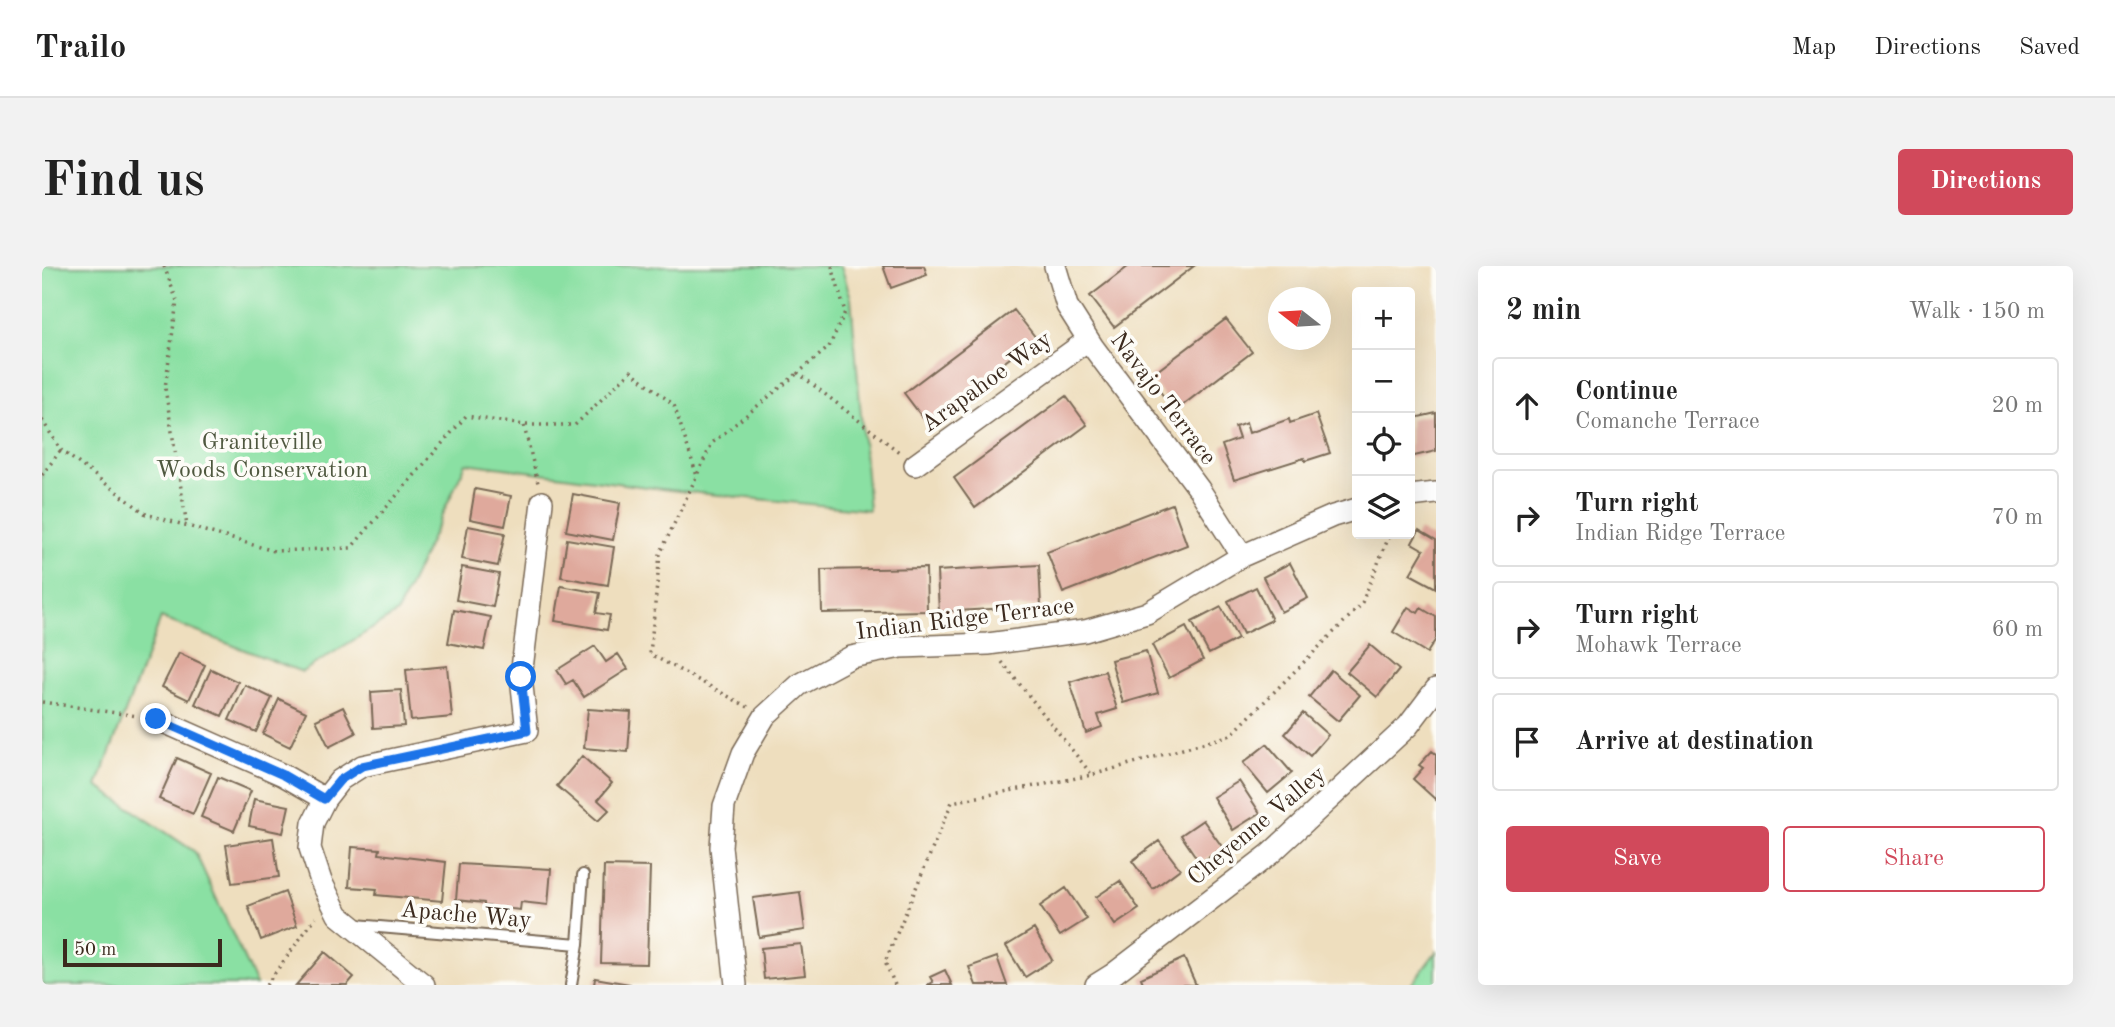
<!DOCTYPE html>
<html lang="en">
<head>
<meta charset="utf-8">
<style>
  :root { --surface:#fff; --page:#f2f2f2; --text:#222; --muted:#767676; --line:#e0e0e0; --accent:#d1495b }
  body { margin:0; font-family:"Old Standard TT",serif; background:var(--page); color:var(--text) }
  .controls { position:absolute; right:21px; top:21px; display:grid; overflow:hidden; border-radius:7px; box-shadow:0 7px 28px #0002 }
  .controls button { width:63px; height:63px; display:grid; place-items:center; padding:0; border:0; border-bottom:2px solid var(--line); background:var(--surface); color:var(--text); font:35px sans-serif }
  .compass { position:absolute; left:1226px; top:21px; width:63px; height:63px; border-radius:50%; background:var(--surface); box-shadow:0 7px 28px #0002; rotate:287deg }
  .scale { position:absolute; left:21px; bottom:18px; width:159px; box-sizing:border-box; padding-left:7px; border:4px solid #3b2a1e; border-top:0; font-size:19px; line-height:24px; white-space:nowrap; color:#3b2a1e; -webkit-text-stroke:5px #fdfcf7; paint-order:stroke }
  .stop { position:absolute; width:21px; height:21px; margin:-16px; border:5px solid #1a73e8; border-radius:50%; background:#fff }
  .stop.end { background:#1a73e8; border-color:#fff; box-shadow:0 2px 7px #0008 }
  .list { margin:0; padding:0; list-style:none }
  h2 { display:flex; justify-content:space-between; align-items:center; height:91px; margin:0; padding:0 28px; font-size:30px }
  h2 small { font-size:23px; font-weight:400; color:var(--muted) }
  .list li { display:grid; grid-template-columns:46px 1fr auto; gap:21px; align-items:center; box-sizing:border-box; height:98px; margin:0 14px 14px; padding:0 14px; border:2px solid var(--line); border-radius:7px }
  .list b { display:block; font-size:26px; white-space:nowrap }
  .list p { margin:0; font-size:23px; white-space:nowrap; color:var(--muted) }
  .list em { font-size:23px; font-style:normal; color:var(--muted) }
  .actions { display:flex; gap:14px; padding:21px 28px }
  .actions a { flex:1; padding:16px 0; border:2px solid var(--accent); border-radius:7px; text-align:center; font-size:24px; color:var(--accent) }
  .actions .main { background:var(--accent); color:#fff }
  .icon { flex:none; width:38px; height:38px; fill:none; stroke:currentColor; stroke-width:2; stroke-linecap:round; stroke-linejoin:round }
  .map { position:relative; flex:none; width:1394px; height:719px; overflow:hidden; border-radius:7px }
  header { display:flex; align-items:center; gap:42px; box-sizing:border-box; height:98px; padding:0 35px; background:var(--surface); border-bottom:2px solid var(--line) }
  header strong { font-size:33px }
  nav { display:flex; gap:38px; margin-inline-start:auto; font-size:24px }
  .intro { display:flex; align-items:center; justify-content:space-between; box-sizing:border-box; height:168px; padding:0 42px }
  h1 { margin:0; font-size:49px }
  .button { padding:18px 32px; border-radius:7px; background:var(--accent); color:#fff; font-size:24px; font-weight:700 }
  main { display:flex; gap:42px; padding:0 42px }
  aside { flex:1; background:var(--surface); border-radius:7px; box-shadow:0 7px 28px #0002 }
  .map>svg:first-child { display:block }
</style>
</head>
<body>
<header>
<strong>Trailo</strong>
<nav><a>Map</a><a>Directions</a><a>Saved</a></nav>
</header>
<div class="intro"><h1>Find us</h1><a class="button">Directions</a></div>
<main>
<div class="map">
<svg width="1394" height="719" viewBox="0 0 1394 719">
  <rect width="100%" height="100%" fill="#fdfcf7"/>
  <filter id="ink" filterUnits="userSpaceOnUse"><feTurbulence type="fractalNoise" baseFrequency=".0143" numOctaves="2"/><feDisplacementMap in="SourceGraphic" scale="14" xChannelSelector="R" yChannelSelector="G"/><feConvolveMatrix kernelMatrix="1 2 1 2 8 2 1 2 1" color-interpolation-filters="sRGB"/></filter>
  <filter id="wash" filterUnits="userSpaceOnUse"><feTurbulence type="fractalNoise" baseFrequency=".00686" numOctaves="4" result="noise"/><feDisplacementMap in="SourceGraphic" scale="28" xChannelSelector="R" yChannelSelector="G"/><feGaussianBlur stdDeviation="1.57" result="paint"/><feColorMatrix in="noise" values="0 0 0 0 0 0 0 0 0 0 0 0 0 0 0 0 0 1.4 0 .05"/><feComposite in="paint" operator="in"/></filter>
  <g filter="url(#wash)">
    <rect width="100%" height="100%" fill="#eedebe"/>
    <path fill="#8ae0a3" stroke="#628560" stroke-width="2" d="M0 0H799L809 32 827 244 627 224 424 197 355 347 260 406 119 352 55 520 153 586 214 719H0Z
      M1394 686V719H1369Z"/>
    <g id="blocks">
      <path fill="#dfa99c" d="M841 0H882L885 9 849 22Z
        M1087 0H1152L1072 61 1048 30Z
        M972 44 994 72 884 156 862 127Z
        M1184 53 1210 86 1133 145 1107 111Z
        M1024 130 1045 159 933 242 912 212Z
        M1394 147V185L1368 191V153Z
        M1274 148 1288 187 1263 195 1262 192 1192 214 1180 179 1197 173 1193 161 1204 157 1207 167 1247 153 1248 157Z
        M433 223 469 230 463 260 428 253Z
        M531 228 578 237 571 274 524 265Z
        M1130 238 1145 279 1021 327 1005 286Z
        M426 260 463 267 456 300 420 293Z
        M1377 264 1394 274V322L1368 308 1382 284 1370 277Z
        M525 273 572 281 566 319 519 311Z
        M1248 297 1266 332 1239 346 1221 311Z
        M997 299 999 340 897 346 895 305Z
        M420 301 457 308 451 341 414 334Z
        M884 302 885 345 780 347 779 304Z
        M519 320 558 327 554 347 568 349 565 364 513 355Z
        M1214 321 1230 354 1201 368 1186 335Z
        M1179 341 1196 373 1167 388 1150 356Z
        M1366 341 1376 347 1379 342 1394 351V373L1385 387 1351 366Z
        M412 344 449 351 442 384 406 377Z
        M1144 361 1161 394 1127 412 1110 379Z
        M1328 379 1357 404 1335 431 1305 406Z
        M553 380 564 396 576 388 586 403 542 431 531 414 524 418 515 404Z
        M1104 385 1116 427 1081 437 1069 394Z
        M137 387 163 399 147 434 120 421Z
        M405 400 410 451 369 455 364 404Z
        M169 403 196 416 180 450 153 438Z
        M1289 404 1318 429 1296 455 1267 431Z
        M1063 405 1075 443 1056 449 1060 461 1044 467 1028 416Z
        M203 419 230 432 214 466 187 454Z
        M359 424 362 460 331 462 329 426Z
        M237 433 264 446 248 481 221 468Z
        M301 441 314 467 287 481 274 454Z
        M546 443 589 446 586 486 542 482Z
        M1261 447 1286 469 1268 490 1243 468Z
        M1225 478 1250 507 1226 527 1201 497Z
        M1390 485 1394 488V534L1371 513 1381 502 1377 499Z
        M540 490 570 517 556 534 567 544 556 555 515 520Z
        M135 492 169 507 151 548 117 533Z
        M176 511 209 525 192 565 159 551Z
        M1197 515 1218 547 1191 564 1171 531Z
        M212 533 247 540 241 567 207 560Z
        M1161 554 1181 582 1158 597 1139 569Z
        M231 572 237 611 190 617 184 579Z
        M1117 575 1138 603 1111 623 1090 595Z
        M310 581 338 583 337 588 404 596 400 635 334 629 335 623 307 621Z
        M417 598 509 603 506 639 479 636 478 644 442 640V637L414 634Z
        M562 600 608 601 605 698 559 697Z
        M1078 615 1097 643 1073 659 1054 631Z
        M1024 622 1045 653 1018 670 998 640Z
        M243 626 255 660 219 674 206 640Z
        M758 626 763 664 717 671 711 632Z
        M992 663 1010 694 983 711 964 680Z
        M759 678 763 709 722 713 719 682Z
        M283 686 312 711 305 719H254Z
        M955 691 965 719H934L927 701Z
        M1142 692 1154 719H1102L1099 712Z
        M903 704 910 719H885L891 716 888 711Z
        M553 712 588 718V719H552Z"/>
    </g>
  </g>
  <g filter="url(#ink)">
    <use href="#blocks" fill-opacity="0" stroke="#7a6956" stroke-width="2"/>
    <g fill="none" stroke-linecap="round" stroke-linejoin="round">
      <defs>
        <path id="service" d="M314 659 536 678
          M529 719 536 678 541 609"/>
        <path id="minor" d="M1013 0 1025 40 1051 81 1157 223 1200 290
          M873 199 1046 74
          M1368 230 1394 227
          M115 453 241 509 283 533
          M382 719 296 649 279 615 268 582 271 557 283 533 298 514 320 500 485 465 479 411 500 236
          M694 719 679 581 682 540 701 487 723 450 757 419 809 391 859 381 946 378 1043 365 1105 347 1200 290 1291 250 1315 243
          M1054 719 1070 709 1228 588 1366 460 1394 423"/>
      </defs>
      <use href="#service" stroke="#7a6956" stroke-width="14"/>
      <use href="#minor" stroke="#7a6956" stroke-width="24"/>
      <path stroke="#7a6956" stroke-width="3.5" stroke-dasharray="2 5" stroke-linecap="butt" d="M122 0 135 35 123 122 145 260
        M790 0 803 46 787 81 756 107 857 186
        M0 154 19 184 104 248 232 285 309 282 424 150 482 159H533L589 105 632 139 655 210
        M482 160 496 217
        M0 209 19 184
        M960 396 1050 509
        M0 436 95 450
        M706 441 608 388 618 288 670 177 756 107
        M224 719 274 651
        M853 719 843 696 910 536 1050 509 1189 469 1319 339 1348 268"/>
      <use href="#service" stroke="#fff" stroke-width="10"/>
      <use href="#minor" stroke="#fff" stroke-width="21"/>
    </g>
  </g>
  <g fill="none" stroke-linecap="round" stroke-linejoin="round" filter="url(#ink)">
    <path stroke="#1a73e8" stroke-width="9" d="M114 453 241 509 282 533 298 514 320 500 485 465 479 411"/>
  </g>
  <g text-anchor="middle" stroke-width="7" stroke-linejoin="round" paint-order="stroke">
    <g font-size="24" fill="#3b2a1e" stroke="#fdfcf7">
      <text transform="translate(944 115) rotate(-36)" y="8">Arapahoe Way</text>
      <text transform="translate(1122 132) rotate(53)" y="8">Navajo Terrace</text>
      <text transform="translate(923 352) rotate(-7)" y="8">Indian Ridge Terrace</text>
      <text transform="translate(1214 559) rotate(-40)" y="8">Cheyenne Valley</text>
      <text transform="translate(424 648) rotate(5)" y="8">Apache Way</text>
    </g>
    <g font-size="24" fill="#4f583f" stroke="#fdfcf7">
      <text x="220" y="183">Graniteville<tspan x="220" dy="28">Woods Conservation</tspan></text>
    </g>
  </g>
</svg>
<div class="controls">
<button>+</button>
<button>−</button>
<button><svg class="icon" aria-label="locate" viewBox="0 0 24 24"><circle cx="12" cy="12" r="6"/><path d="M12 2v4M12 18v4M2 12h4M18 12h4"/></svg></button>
<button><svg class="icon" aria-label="layers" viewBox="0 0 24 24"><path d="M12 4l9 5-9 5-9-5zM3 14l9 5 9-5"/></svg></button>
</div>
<svg class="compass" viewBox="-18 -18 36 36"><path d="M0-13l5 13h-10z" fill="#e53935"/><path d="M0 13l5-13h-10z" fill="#767676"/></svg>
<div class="scale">50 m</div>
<div class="stop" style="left:479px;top:411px"></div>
<div class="stop end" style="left:114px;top:453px"></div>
</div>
<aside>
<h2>2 min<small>Walk · 150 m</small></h2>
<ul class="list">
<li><svg class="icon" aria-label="ahead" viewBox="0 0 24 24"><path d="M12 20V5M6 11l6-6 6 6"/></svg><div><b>Continue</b><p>Comanche Terrace</p></div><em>20 m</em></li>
<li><svg class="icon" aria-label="right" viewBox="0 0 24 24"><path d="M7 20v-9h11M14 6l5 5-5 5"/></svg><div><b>Turn right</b><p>Indian Ridge Terrace</p></div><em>70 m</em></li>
<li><svg class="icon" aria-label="right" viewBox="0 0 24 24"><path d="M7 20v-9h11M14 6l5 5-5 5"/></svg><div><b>Turn right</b><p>Mohawk Terrace</p></div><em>60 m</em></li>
<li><svg class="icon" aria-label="arrive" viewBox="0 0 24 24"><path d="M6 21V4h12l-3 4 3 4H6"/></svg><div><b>Arrive at destination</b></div></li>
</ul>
<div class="actions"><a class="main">Save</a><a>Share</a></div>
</aside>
</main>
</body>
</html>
